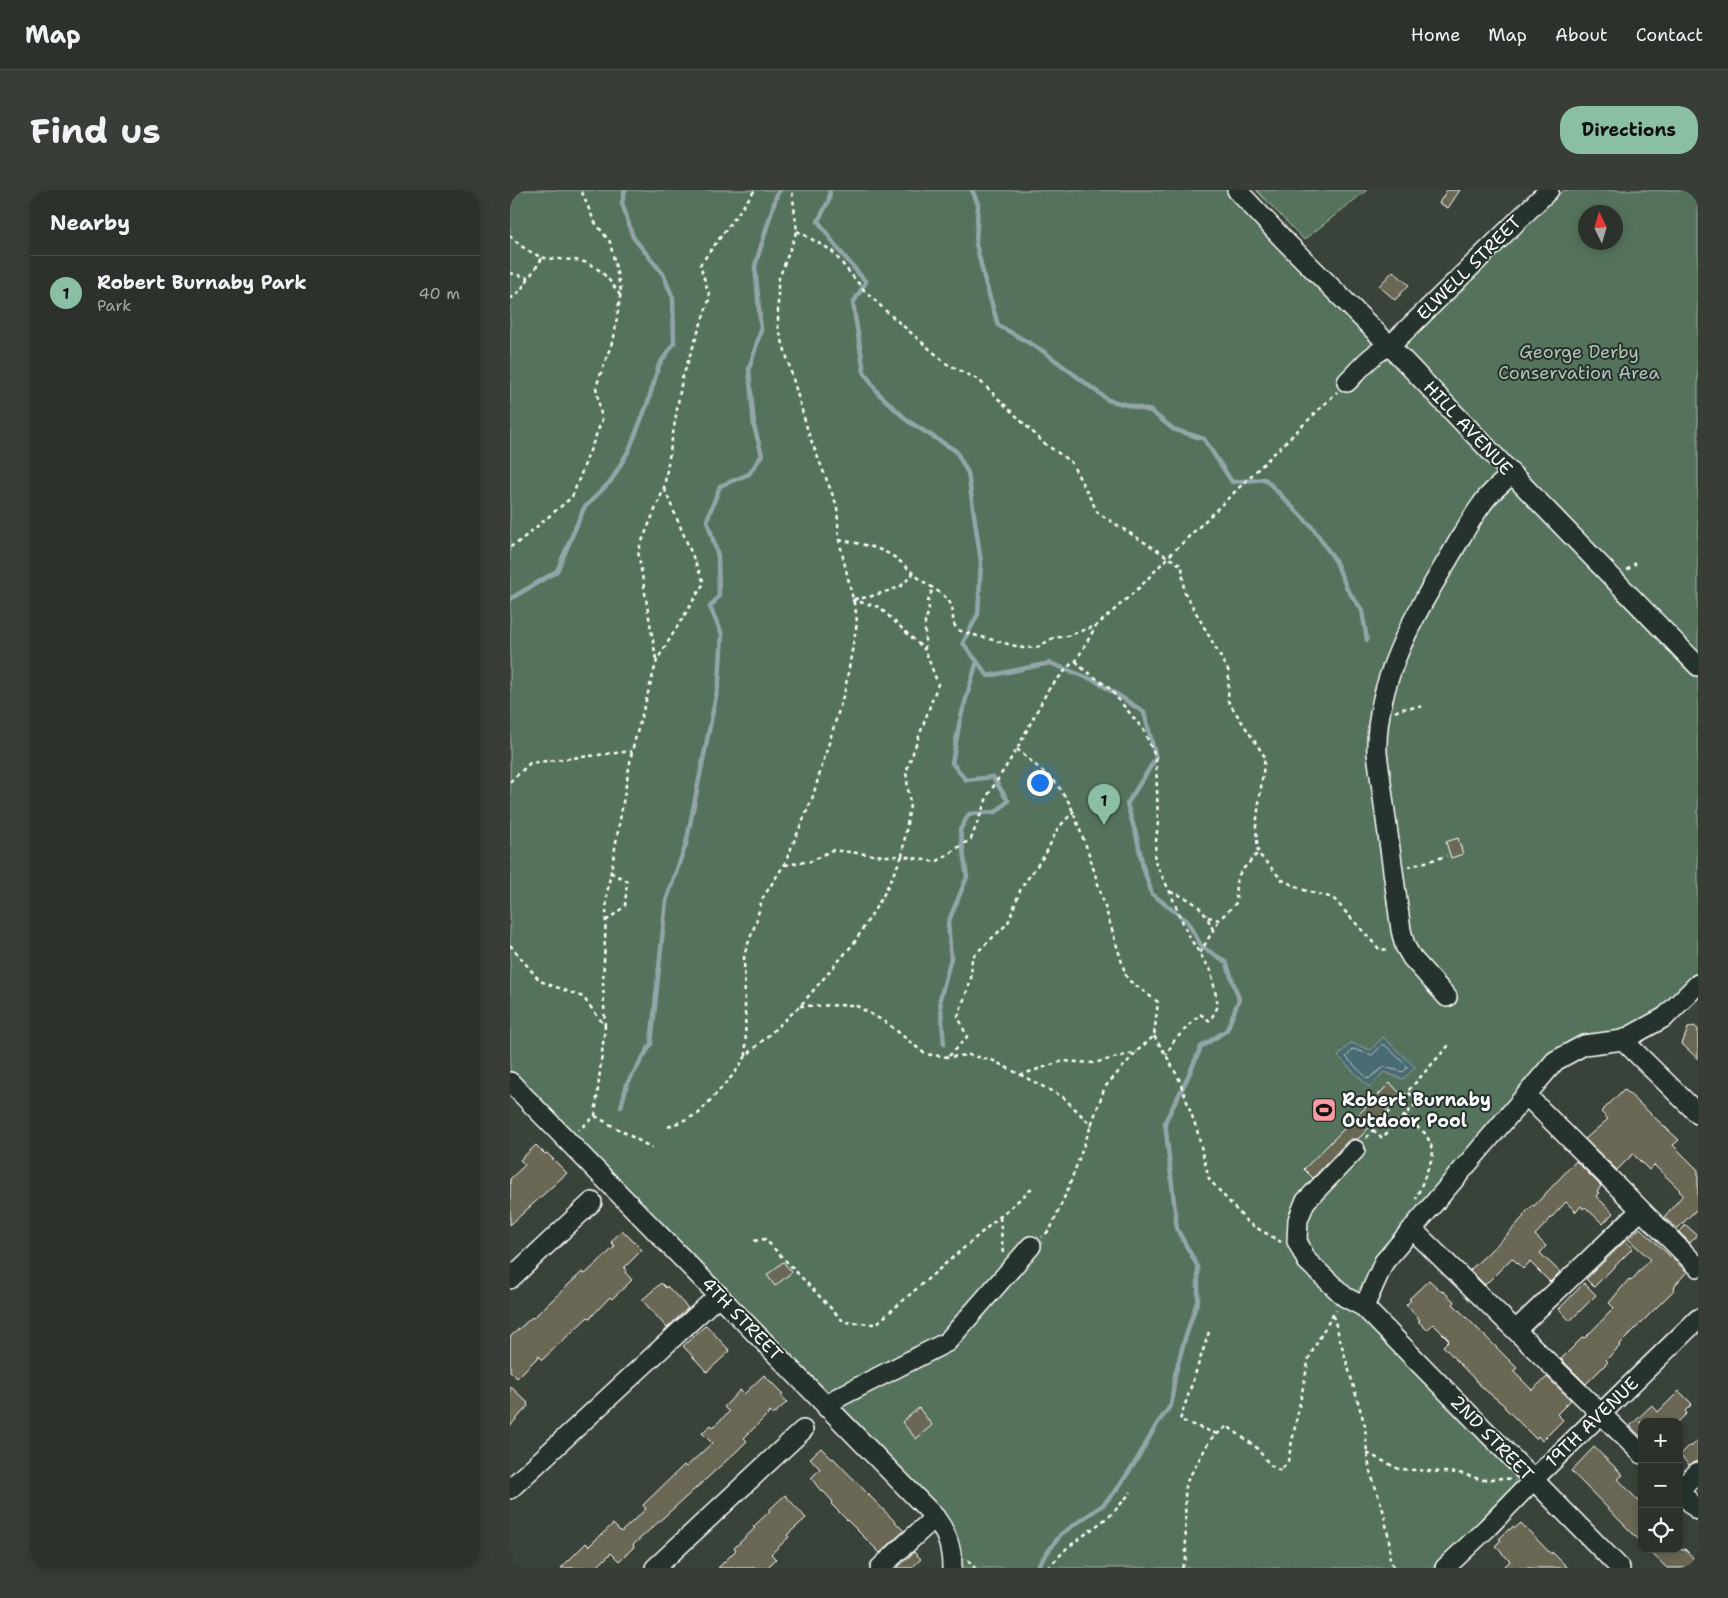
<!DOCTYPE html>
<html lang="en">
<head>
<meta charset="utf-8">
<style>
  :root { --surface:#2c322b; --page:#383e37; --text:#f1f3f6; --muted:#a6aaa9; --line:#484d47; --accent:#8abfa5 }
  body { margin:0; font-family:"Shantell Sans",sans-serif; background:var(--page); color:var(--text) }
  .controls { position:absolute; right:15px; bottom:15px; display:grid; overflow:hidden; border-radius:10px; box-shadow:0 2px 12px #0003 }
  .controls button { width:45px; height:45px; display:grid; place-items:center; padding:0; border:0; border-bottom:1px solid var(--line); background:var(--surface); color:var(--text); font:25px sans-serif }
  .compass { position:absolute; left:1068px; top:15px; width:45px; height:45px; border-radius:50%; background:var(--surface); box-shadow:0 2px 12px #0003; rotate:355deg }
  .you { position:absolute; left:529px; top:592px; width:18px; height:18px; margin:-12px; border:4px solid #fff; border-radius:50%; background:#1a73e8; box-shadow:0 0 0 8px #1a73e833 }
  .badge { display:grid; place-items:center; width:32px; height:32px; border-radius:50%; background:var(--accent); color:#111; font-size:16px; font-weight:700 }
  .pin { position:absolute; translate:-50% -41px; filter:drop-shadow(0 1px 2px #0008) }
  .pin::after { content:''; position:absolute; top:26px; width:18px; height:15px; background:inherit; clip-path:polygon(0 0,100% 0,50% 100%) }
  .list { margin:0; padding:0; list-style:none }
  h2 { display:flex; justify-content:space-between; align-items:center; height:65px; margin:0; padding:0 20px; font-size:21px }
  h2 small { font-size:16px; font-weight:400; color:var(--muted) }
  .list li { display:grid; grid-template-columns:32px 1fr auto; gap:15px; align-items:center; box-sizing:border-box; height:75px; padding:0 20px; border-top:1px solid var(--line) }
  .list b { display:block; font-size:19px; white-space:nowrap }
  .list p { margin:0; font-size:16px; white-space:nowrap; color:var(--muted) }
  .list em { font-size:16px; font-style:normal; color:var(--muted) }
  .icon { flex:none; width:28px; height:28px; fill:none; stroke:currentColor; stroke-width:2; stroke-linecap:round; stroke-linejoin:round }
  .map { position:relative; flex:none; width:1188px; height:1378px; overflow:hidden; border-radius:20px }
  header { display:flex; align-items:center; gap:30px; box-sizing:border-box; height:70px; padding:0 25px; background:var(--surface); border-bottom:1px solid var(--line) }
  header strong { font-size:24px }
  nav { display:flex; gap:28px; margin-inline-start:auto; font-size:18px }
  .intro { display:flex; align-items:center; justify-content:space-between; box-sizing:border-box; height:120px; padding:0 30px }
  h1 { margin:0; font-size:35px }
  .button { padding:12px 22px; border-radius:20px; background:var(--accent); color:#111; font-size:18px; font-weight:700 }
  main { display:flex; gap:30px; padding:0 30px }
  aside { flex:1; background:var(--surface); border-radius:20px; box-shadow:0 2px 12px #0003 }
  .map>svg:first-child { display:block }
</style>
</head>
<body>
<header>
<strong>Map</strong>
<nav><a>Home</a><a>Map</a><a>About</a><a>Contact</a></nav>
</header>
<div class="intro"><h1>Find us</h1><a class="button">Directions</a></div>
<main>
<aside>
<h2>Nearby<small></small></h2>
<ul class="list">
<li><span class="badge">1</span><div><b>Robert Burnaby Park</b><p>Park</p></div><em>40 m</em></li>
</ul>
</aside>
<div class="map">
<svg width="1188" height="1378" viewBox="0 0 1188 1378">
  <rect width="100%" height="100%" fill="#3a4339"/>
  <filter id="ink" filterUnits="userSpaceOnUse"><feTurbulence type="fractalNoise" baseFrequency=".02" numOctaves="2"/><feDisplacementMap in="SourceGraphic" scale="10" xChannelSelector="R" yChannelSelector="G"/><feConvolveMatrix kernelMatrix="1 2 1 2 8 2 1 2 1" color-interpolation-filters="sRGB"/></filter>
  <g filter="url(#ink)">
    <path fill="#55735b" stroke="#aab9ad" fill-rule="evenodd" d="M0 0H721L1188 488V783L1150 820 1110 841 1059 853 1046 861 836 1114 1003 1282 1006 1289 1003 1298 922 1378H450L381 1269 0 880Z
      M746 0H857L794 50Z
      M1054 0H1188V468L893 158 894 153 901 139ZM1076 22H1106V52H1076Z"/>
    <path fill="#4a6b71" stroke="#92a6aa" d="M873 847 905 877 893 889 874 882 859 897 828 866 841 853 861 860Z"/>
    <g fill="none" stroke-linecap="round" stroke-linejoin="round">
      <path stroke="#b7c4c6" stroke-width="1" d="M872 855H875L897 876V878L893 882 874 877 858 889 836 867 843 859 862 865Z"/>
      <path stroke="#92a6aa" stroke-width="4.5" d="M320 0 319 10 308 31 328 59 356 92 343 113 354 182 368 203 398 231 446 261 458 283 471 372 468 424 453 453 478 486 540 473 586 491 634 522 646 568 617 614 627 648 633 677 642 704 677 731 692 757 716 772 729 809 717 840 691 857 676 891 655 932 667 1039 688 1077V1109L673 1155 665 1185 661 1215 647 1234 626 1271 608 1298 593 1315 551 1344 526 1378
        M462 0 468 14 466 54 475 91 488 135 533 161 598 210 641 221 663 239 694 249 722 292 755 289 802 337 825 370 837 399 852 420 857 450
        M0 409 47 381 74 318 101 291 119 260 137 215 149 175 164 153 163 108 153 84 123 47 112 13 115 0
        M434 854 430 809 441 768 438 733 457 687 450 640 459 624 486 622 498 611 483 587 456 590 442 573 450 530 467 471
        M111 917 117 894 141 854 156 711 176 654 209 491 212 444 200 417 209 406 208 366 197 330 210 296 239 284 252 265 244 236 239 179 251 140 245 76 267 4 270 0"/>
    </g>
    <path fill="#6a6854" stroke="#fff" d="M937 0H950L938 18 929 13Z
      M883 81 899 95 885 110 869 96Z
      M948 648 953 664 941 668 936 652Z
      M1184 836 1188 839V869L1172 854 1178 838Z
      M880 893 892 905 848 949H841L837 952 803 988 794 979Z
      M1114 899 1169 950 1163 955 1188 980V1018L1167 1039 1154 1027 1173 1005 1169 1001 1170 1000 1144 975 1139 980 1123 964 1107 980 1075 949 1098 929 1091 922Z
      M26 955 35 964 37 963 57 983 0 1035V989L15 975 10 970Z
      M1066 971 1091 996 1087 1002 1089 1003 1086 1006 1103 1023 1093 1034 1075 1017 1073 1019 1071 1016 1066 1022 1056 1012 1025 1045 1036 1056 1030 1063 1050 1082 1040 1092 1020 1072 1013 1079 1002 1068 975 1095 960 1080 998 1044 1014 1026 1013 1025 1023 1015 1024 1016Z
      M1176 1035 1187 1045 1180 1053 1169 1042Z
      M1130 1038 1177 1082 1165 1095 1164 1100 1109 1155 1110 1156 1096 1170 1098 1172 1076 1194 1051 1169 1073 1147 1075 1148 1104 1118 1099 1113 1119 1089 1121 1091 1140 1069 1118 1049Z
      M112 1040 132 1060 114 1078 116 1080 115 1082 122 1090 102 1109 100 1107 80 1128 78 1127 32 1170 29 1166 7 1188 0 1181V1147L22 1127 23 1128 72 1082 75 1084 100 1061 105 1056 101 1052Z
      M1115 1051 1123 1058 1084 1097 1076 1089Z
      M273 1072 282 1082 265 1096 257 1085Z
      M919 1090 932 1102 933 1101 945 1112 943 1114 1007 1178 1003 1181 1022 1200 1037 1187 1061 1210 1047 1224 1053 1230 1032 1251 1028 1246 1026 1249 994 1217 995 1216 974 1199 947 1171 933 1156 939 1150 923 1134 917 1140 908 1131 910 1130 896 1115 901 1110 899 1109Z
      M151 1093 156 1098 157 1096 178 1118 157 1138 132 1110Z
      M1074 1093 1086 1105 1060 1131 1049 1119Z
      M196 1135 220 1161 197 1182 173 1156Z
      M254 1185 273 1204 271 1205 277 1212 263 1225 260 1222 234 1248 237 1251 227 1261 123 1355 124 1357 109 1371 101 1363 86 1378H51L76 1353 79 1356 103 1334 111 1342 136 1319 133 1315 174 1275 176 1277 202 1253 192 1243 201 1235 203 1237 219 1222 214 1217 230 1200 234 1204Z
      M0 1196 18 1213 17 1214 18 1216 0 1236Z
      M1169 1201 1182 1214 1175 1221 1177 1223 1168 1232H1129L1132 1235V1248L1120 1236 1142 1215 1148 1222Z
      M409 1218 422 1235 406 1249 392 1232Z
      M1188 1250V1271L1179 1275 1170 1265 1180 1255 1181 1257Z
      M1084 1257 1113 1285 1108 1289 1132 1315V1353L1061 1281Z
      M311 1258 322 1269 323 1268 394 1341 370 1363 321 1314 323 1312 314 1302 311 1301 301 1288 310 1279 300 1268Z
      M275 1305 296 1328 277 1345 279 1347 261 1364 266 1369 257 1378H208L226 1360 224 1358 245 1338 243 1337 260 1321 259 1320Z
      M1011 1333 1041 1364 1042 1362 1058 1378H993L1000 1371 985 1356 991 1350 989 1349 999 1339 1000 1340 1003 1336 1005 1338Z
      M1137 1359H1175L1188 1373V1378H1157Z
      M404 1362 411 1369 402 1378H387Z"/>
    <g fill="none" stroke-linecap="round" stroke-linejoin="round">
      <defs>
        <path id="minor" d="M727 0 774 50 880 156 1002 284 1188 476
          M837 192C849 180 863 162 880 156L1039 0
          M937 807 902 768 895 756 891 740 867 563C865 491 904 426 940 366 950 349 960 330 972 314 979 303 992 293 1002 284
          M1113 850 1188 924
          M0 892 425 1327C437 1343 442 1358 442 1378
          M1016 905 1188 1077
          M845 960 795 1012 788 1030 787 1051 797 1071 835 1107 854 1117 1110 1378
          M902 1039 1132 1264
          M0 1089 82 1012
          M854 1117 874 1072 1045 871 1074 855 1113 850 1155 827 1188 794
          M1006 1140 1131 1020
          M317 1218 327 1208 437 1152 521 1056
          M0 1299 209 1105
          M1169 1300 1188 1282
          M1169 1301 1188 1320
          M145 1378 293 1240
          M370 1378 425 1327
          M935 1378 977 1338 1031 1282 1188 1129"/>
      </defs>
      <use href="#minor" stroke="#fff" stroke-width="22"/>
      <path stroke="#fff" stroke-width="2.5" stroke-dasharray="4 4" stroke-linecap="butt" d="M287 41 321 60 354 100 377 122 437 174 469 190 534 253 561 272 588 323 672 376 674 401 719 482 718 511 755 567 746 636 748 663 772 690 794 700 823 708 870 760 879 759
        M0 45C6 54 25 66 35 68 49 70 64 68 77 73 92 79 101 92 110 105
        M0 83 19 88
        M0 109 10 101 33 67
        M329 350C347 353 365 356 381 365 393 372 402 384 414 392 423 399 434 403 440 413 447 426 437 435 453 442L513 458 528 457 543 448 557 446 585 436
        M0 357 6 354 62 307 92 230 86 197 104 147 111 101 100 52 84 31 71 0
        M1117 380 1126 373
        M344 409 359 407 390 397 403 384
        M342 410 369 417 415 460
        M146 469 128 361 154 298 172 189 200 107 190 75 245 0
        M566 471 572 478 598 497 633 539 646 568 648 633 644 670 660 702 678 745 701 781 708 816 700 831 690 824 664 851 656 865
        M885 522 891 519 916 516
        M507 559 546 593 560 614 578 661 617 789 648 812 644 846 627 861 595 897 558 999 540 1040 532 1047
        M0 592 20 573 122 561
        M275 675 302 671 322 660 373 666H392L400 615 396 582 428 494 415 460V432L419 420 418 411 423 398
        M898 677 937 666
        M660 702C684 709 694 718 704 742
        M698 727 709 730 727 712C722 685 731 682 748 663
        M96 731 115 716 117 691 102 683
        M0 755 30 791 73 807 95 836 85 926 69 940
        M690 763 709 730
        M290 816 345 815 377 833 415 864 438 867 459 865 482 870 553 907 582 936
        M95 836 93 793 97 704 122 561 147 470 194 393 154 298
        M644 846 656 865 669 889 687 940 699 989 738 1033 771 1052
        M236 866 234 765 246 732 252 709 274 675 302 609 335 500 347 433 346 422 329 350 327 316 299 245 268 136V91L287 41 282 0
        M439 866 457 847 448 826 461 790 462 767 498 733 511 698 536 663 548 638 564 621
        M510 885 553 871 584 873 627 862
        M85 926 142 958
        M894 926 916 944 921 955 923 966 906 1009
        M158 937 188 924 224 884 236 866 290 816 344 753 373 706 392 666 426 672 461 649 478 605 507 559 538 500 561 474 566 471 586 436 630 397 658 367 827 202
        M863 940 872 948 908 912 898 902
        M856 948 939 855
        M490 1027 493 1064
        M244 1051 255 1049 334 1132 366 1134 524 997
        M823 1125 855 1236 857 1263 860 1281 873 1320 879 1349 880 1371 885 1378
        M699 1142 670 1230 707 1244
        M857 1263 889 1279 949 1283 973 1290 992 1288 1000 1289
        M458 1370 465 1378
        M538 1378 557 1358 602 1324 621 1302
        M672 1378 676 1369 675 1295 700 1250 717 1236 746 1257 760 1275 771 1281 778 1271 799 1168 812 1143 826 1120"/>
      <use href="#minor" stroke="#26332d" stroke-width="19"/>
    </g>
  </g>
  <defs>
    <symbol id="stadium-square" viewBox="-11 -11 22 22"><rect x="-9" y="-9" width="18" height="18" rx="4" fill="#ff9aa2" stroke="#26332d"/><path d="M0-5a6.5 5 0 1 0 0 10a6.5 5 0 1 0 0-10ZM-3.5-1.8h7v3.6h-7Z" fill="#111"/></symbol>
  </defs>
  <g fill-rule="evenodd">
    <use href="#stadium-square" x="800" y="906" width="28" height="28"/>
  </g>
  <g text-anchor="middle" stroke-width="4" stroke-linejoin="round" paint-order="stroke">
    <g font-size="18" fill="#fff" stroke="#26332d">
      <text transform="translate(959 78) rotate(-45)" y="6">ELWELL STREET</text>
      <text transform="translate(958 238) rotate(47)" y="6">HILL AVENUE</text>
      <text transform="translate(232 1129) rotate(46)" y="6">4TH STREET</text>
      <text transform="translate(1082 1232) rotate(-44)" y="6">19TH AVENUE</text>
      <text transform="translate(982 1248) rotate(46)" y="6">2ND STREET</text>
    </g>
    <g font-size="18" fill="#b2c0b5" stroke="#26332d">
      <text x="1069" y="168">George Derby<tspan x="1069" dy="21">Conservation Area</tspan></text>
    </g>
    <g font-size="18" font-weight="bold" fill="#fff" stroke="#26332d" text-anchor="start">
      <text x="832" y="916">Robert Burnaby<tspan x="832" dy="21">Outdoor Pool</tspan></text>
    </g>
  </g>
</svg>
<div class="controls">
<button>+</button>
<button>−</button>
<button><svg class="icon" aria-label="locate" viewBox="0 0 24 24"><circle cx="12" cy="12" r="6"/><path d="M12 2v4M12 18v4M2 12h4M18 12h4"/></svg></button>
</div>
<svg class="compass" viewBox="-18 -18 36 36"><path d="M0-13l5 13h-10z" fill="#e53935"/><path d="M0 13l5-13h-10z" fill="#a6aaa9"/></svg>
<div class="you"></div>
<div class="pin badge" style="left:594px;top:635px">1</div>
</div>
</main>
</body>
</html>
